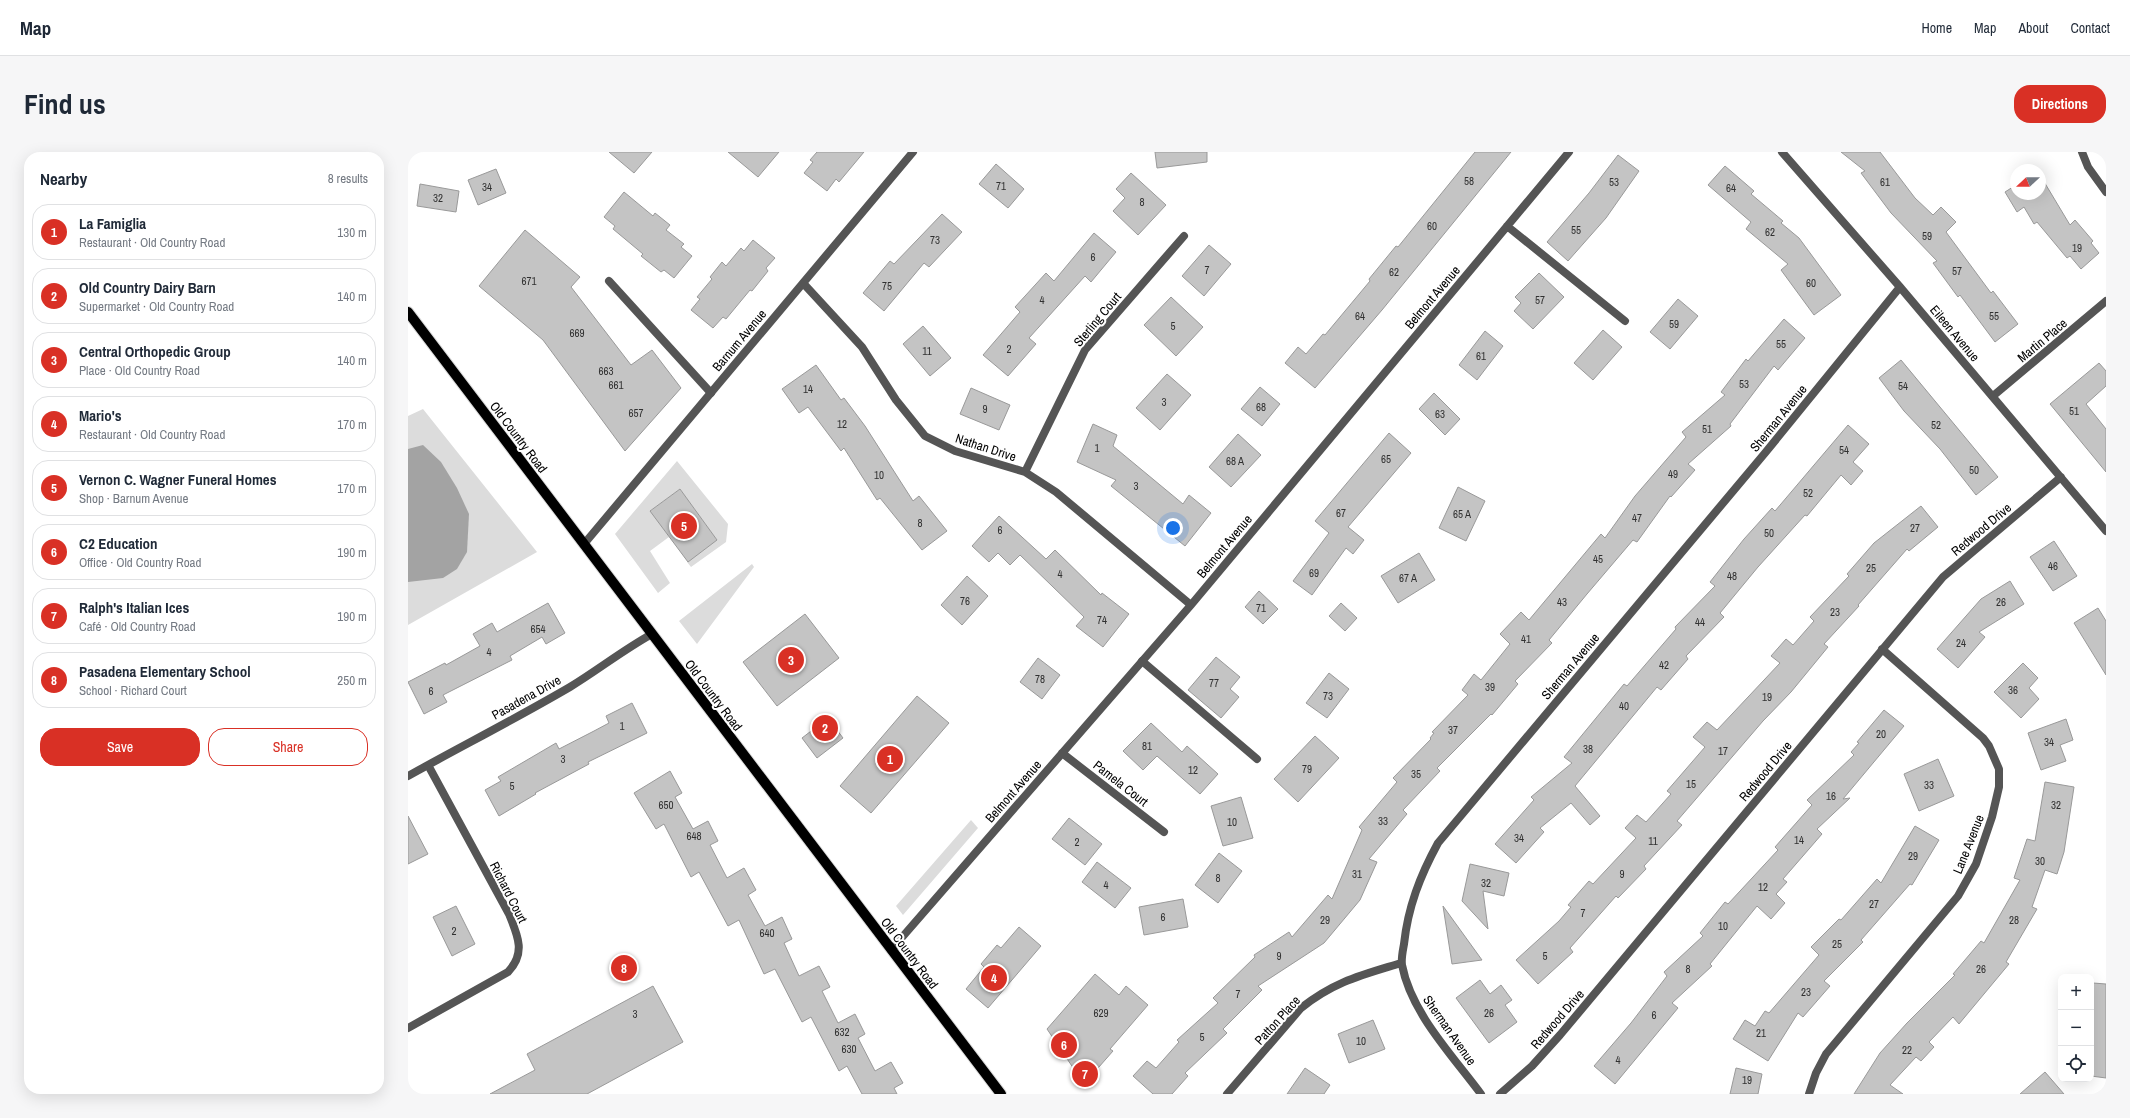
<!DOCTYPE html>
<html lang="en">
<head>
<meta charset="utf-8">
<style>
  :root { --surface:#fff; --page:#f6f6f7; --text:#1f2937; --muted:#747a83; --line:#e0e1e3; --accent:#d93025 }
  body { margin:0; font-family:"Archivo Narrow",sans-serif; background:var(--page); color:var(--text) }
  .controls { position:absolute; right:12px; bottom:12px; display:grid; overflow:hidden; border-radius:8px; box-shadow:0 4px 16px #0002 }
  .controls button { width:36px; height:36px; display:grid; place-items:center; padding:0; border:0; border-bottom:1px solid var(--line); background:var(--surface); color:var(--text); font:20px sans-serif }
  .compass { position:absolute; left:1602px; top:12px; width:36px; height:36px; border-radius:50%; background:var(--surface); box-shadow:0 4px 16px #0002; rotate:248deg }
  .you { position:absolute; left:765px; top:376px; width:14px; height:14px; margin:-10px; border:3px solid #fff; border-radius:50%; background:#1a73e8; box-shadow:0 0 0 6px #1a73e833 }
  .badge { display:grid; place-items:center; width:26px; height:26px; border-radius:50%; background:var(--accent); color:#fff; font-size:13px; font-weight:700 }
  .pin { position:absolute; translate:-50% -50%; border:2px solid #fff; box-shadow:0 1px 4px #0006 }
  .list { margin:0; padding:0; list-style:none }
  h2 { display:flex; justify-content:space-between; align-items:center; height:52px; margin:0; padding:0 16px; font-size:17px }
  h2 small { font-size:13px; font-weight:400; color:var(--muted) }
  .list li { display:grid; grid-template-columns:26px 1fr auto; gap:12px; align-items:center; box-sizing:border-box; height:56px; margin:0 8px 8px; padding:0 8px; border:1px solid var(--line); border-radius:16px }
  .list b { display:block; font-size:15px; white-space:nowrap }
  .list p { margin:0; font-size:13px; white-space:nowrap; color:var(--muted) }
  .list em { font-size:13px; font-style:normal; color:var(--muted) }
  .actions { display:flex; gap:8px; padding:12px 16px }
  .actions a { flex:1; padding:9px 0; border:1px solid var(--accent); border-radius:16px; text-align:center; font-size:14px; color:var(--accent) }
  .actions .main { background:var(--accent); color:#fff }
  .icon { flex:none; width:22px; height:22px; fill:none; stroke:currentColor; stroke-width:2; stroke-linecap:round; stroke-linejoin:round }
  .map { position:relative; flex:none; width:1698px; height:942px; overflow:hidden; border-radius:16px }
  header { display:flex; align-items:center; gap:24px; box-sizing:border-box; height:56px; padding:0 20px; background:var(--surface); border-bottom:1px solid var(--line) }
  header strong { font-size:19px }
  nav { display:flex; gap:22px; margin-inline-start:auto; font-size:14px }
  .intro { display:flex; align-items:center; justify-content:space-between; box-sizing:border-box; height:96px; padding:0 24px }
  h1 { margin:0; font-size:28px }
  .button { padding:10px 18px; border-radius:16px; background:var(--accent); color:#fff; font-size:14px; font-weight:700 }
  main { display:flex; gap:24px; padding:0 24px }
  aside { flex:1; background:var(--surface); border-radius:16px; box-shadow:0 4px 16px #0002 }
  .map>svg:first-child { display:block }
</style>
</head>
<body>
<header>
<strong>Map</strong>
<nav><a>Home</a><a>Map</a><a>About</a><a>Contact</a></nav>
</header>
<div class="intro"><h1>Find us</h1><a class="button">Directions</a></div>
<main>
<aside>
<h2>Nearby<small>8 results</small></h2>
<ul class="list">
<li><span class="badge">1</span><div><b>La Famiglia</b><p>Restaurant · Old Country Road</p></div><em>130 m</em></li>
<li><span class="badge">2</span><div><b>Old Country Dairy Barn</b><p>Supermarket · Old Country Road</p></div><em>140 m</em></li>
<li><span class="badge">3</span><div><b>Central Orthopedic Group</b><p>Place · Old Country Road</p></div><em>140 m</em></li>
<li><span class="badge">4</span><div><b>Mario's</b><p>Restaurant · Old Country Road</p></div><em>170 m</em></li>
<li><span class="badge">5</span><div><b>Vernon C. Wagner Funeral Homes</b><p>Shop · Barnum Avenue</p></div><em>170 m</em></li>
<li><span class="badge">6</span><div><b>C2 Education</b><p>Office · Old Country Road</p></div><em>190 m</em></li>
<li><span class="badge">7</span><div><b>Ralph's Italian Ices</b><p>Café · Old Country Road</p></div><em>190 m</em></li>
<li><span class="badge">8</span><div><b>Pasadena Elementary School</b><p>School · Richard Court</p></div><em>250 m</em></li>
</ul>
<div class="actions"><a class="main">Save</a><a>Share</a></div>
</aside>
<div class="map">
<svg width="1698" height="942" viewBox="0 0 1698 942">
  <rect width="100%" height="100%" fill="#fff"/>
  <path fill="#dcdcdc" d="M15 257 129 400 0 473V264Z
    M269 309 320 372 318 390 283 415 279 410 309 388 272 337 243 358 261 385 242 399 262 431 250 441 207 382Z
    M344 412 346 415 289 492 271 469Z
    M563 668 570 676 495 763 488 754Z"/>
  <path fill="#a3a3a3" d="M15 293 33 310 49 336 61 362 59 400 49 417 35 426 0 430V297Z"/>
  <path fill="#c4c4c4" stroke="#999" d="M201 0H244L226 21Z
    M320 0H371L350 25Z
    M409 0H456L431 30 428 27 419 39 396 21 405 10 402 8Z
    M747 0H799V10L749 16Z
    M1067 0H1103L974 158 907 236 877 211 890 195 898 202 915 182 917 183 962 129 961 127 988 94 990 95Z
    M1433 0H1472L1507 46 1525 63 1533 55 1548 70 1538 80 1583 141 1585 139 1610 172 1587 190 1552 143 1550 145 1525 111 1529 109 1483 61 1453 21 1457 19Z
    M1210 3 1231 19 1198 66 1160 109 1139 90 1181 41Z
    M588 12 616 37 600 56 571 32Z
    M1317 14 1346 39 1343 42 1375 69 1373 71 1391 86 1433 143 1406 163 1373 118 1380 112 1338 77 1343 70 1300 33Z
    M88 17 98 41 70 53 60 28Z
    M723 21 758 53 730 83 705 59 717 46 708 37Z
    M1632 23 1662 73 1667 68 1685 89 1683 91 1691 101 1673 117 1662 104 1659 106 1629 70 1626 72 1616 55 1609 60 1597 40 1608 33V42H1632Z
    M12 32 51 39 48 60 9 54Z
    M216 40 245 64 247 61 262 73 258 78 276 92 273 95 284 104 266 126 256 118 253 120 233 104 235 102 205 77 207 74 196 65Z
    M534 62 554 80 521 115 516 111 476 159 455 141 482 109 486 112Z
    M117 78 172 125 163 135 223 213 244 198 273 236 217 299 135 188 71 134Z
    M686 81 708 100 683 130 677 124 621 186 628 192 600 224 575 203 612 160 607 155 638 121 646 129Z
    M345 88 367 106 358 116 360 119 344 139 342 138 318 167 315 165 305 176 283 158 292 147 289 145 304 127 302 125 314 110 318 114 333 96 336 99Z
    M801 93 823 112 796 144 774 124Z
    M1131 121 1156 145 1125 177 1106 159 1113 151 1107 145Z
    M763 145 795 175 768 204 736 173Z
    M1270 147 1290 164 1262 197 1242 180Z
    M1376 167 1397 186 1370 218 1366 214 1322 272 1323 274 1280 312 1287 318 1263 345 1262 344 1229 390 1225 388 1179 442 1141 488 1144 491 1107 529 1110 532 1084 563 1083 562 1029 616 1032 619 995 658 999 662 961 707 969 710 952 748 916 791 850 834 854 838 815 877 819 881 777 921 780 924 764 942H745L725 924 739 909 748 916 771 890 769 888 810 851 805 846 847 805 846 803 881 780 884 785 920 743 924 747 954 678 951 675 989 630 985 626 1023 587 1022 586 1026 581 1024 580 1060 543 1054 538 1066 522 1073 528 1102 492 1092 482 1113 460 1121 468 1193 382 1197 386 1227 344 1278 285 1274 280 1317 243 1313 240 1338 207 1340 209Z
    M515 174 543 206 522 224 495 192Z
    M1195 178 1214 195 1185 228 1166 211Z
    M1077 179 1095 194 1069 228 1051 213Z
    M1493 208 1590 325 1568 343 1532 297 1496 259 1471 226Z
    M1691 211 1698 219V234L1678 252 1698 277V320L1642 252Z
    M408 213 433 248 436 246 457 274 505 349 511 344 539 379 514 398 472 346 469 348 436 296 433 299 400 255 391 261 374 237Z
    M759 222 783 243 752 278 728 256Z
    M852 235 872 252 854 274 833 257Z
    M563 236 602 253 591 278 552 262Z
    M1026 241 1052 267 1037 283 1011 257Z
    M685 272 709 283 705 294 775 352 781 343 803 361 777 394 703 334 708 328 669 310Z
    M1440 273 1461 292 1445 310 1455 319 1443 333 1433 323 1399 364 1397 363 1350 415 1312 461 1316 465 1278 504 1280 507 1253 538 1249 535 1167 634 1192 664 1182 673 1163 651 1132 676 1136 680 1108 711 1087 692 1126 648 1123 645 1164 611 1156 605 1216 532 1219 534 1268 477 1267 475 1307 434 1302 430 1336 387 1364 356 1367 359Z
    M981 281 1003 301 940 375 956 388 945 402 938 396 904 443 885 429 921 381 907 369Z
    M830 282 853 303 823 335 801 315Z
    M1050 335 1077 349 1058 389 1031 376Z
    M272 337 309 388 280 410 242 359Z
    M1513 354 1530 375 1501 399 1499 397 1450 453 1451 454 1416 492 1420 495 1383 540 1355 569 1269 669 1274 673 1236 714 1238 717 1210 746 1208 744 1162 796 1165 800 1130 832 1108 808 1151 769 1163 755 1160 753 1181 729 1185 732 1228 686 1217 676 1229 663 1238 670 1263 642 1259 639 1297 595 1285 585 1299 570 1309 578 1372 511 1363 504 1378 487 1385 493 1406 469 1402 465 1441 424 1439 422 1466 391Z
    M591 364 638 407 647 398 693 443 694 441 721 462 695 495 668 474 676 465 612 403 602 413 590 401 581 410 564 394Z
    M1646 389 1669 424 1645 439 1622 405Z
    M1011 401 1027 428 990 451 973 424Z
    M559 424 580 444 554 473 533 453Z
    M1602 429 1616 452 1571 480 1577 485 1550 516 1529 497 1573 447Z
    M851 439 870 457 855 472 837 455Z
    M140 451 157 481 138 492 134 485 102 504 104 508 35 543 39 550 16 562 0 530 37 511 38 513 72 494 65 482 84 471 89 480Z
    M933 451 949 466 937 479 921 464Z
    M1690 456 1698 469V523L1666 471Z
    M397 462 431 506 369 554 335 510Z
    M808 505 832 525 822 537 831 545 813 566 780 538Z
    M630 506 652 523 634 547 612 530Z
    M1615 511 1630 526 1621 536 1631 547 1613 566 1586 540Z
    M921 521 941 537 919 566 898 551Z
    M509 544 541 571 463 661 432 634Z
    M224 551 239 581 180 610 181 612 127 641 128 642 91 664 77 638 93 629 90 625 148 591 151 597 186 579 201 571 198 564Z
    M1476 558 1496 574 1435 647 1442 646 1409 677 1414 682 1375 727 1379 730 1368 742 1377 751 1363 767 1349 754 1302 812 1304 814 1264 851 1270 856 1207 932 1186 914 1223 871 1259 824 1256 820 1295 784 1292 781 1317 750 1320 752 1370 698 1367 695 1404 653 1399 648 1446 603 1443 600 1451 591 1449 590Z
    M420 566 435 586 409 606 394 586Z
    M1658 567 1665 588 1652 593 1658 609 1633 618 1620 581Z
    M743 571 774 600 779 594 810 622 792 642 749 604 735 618 715 599Z
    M907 584 931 606 890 650 866 627Z
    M1530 607 1546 644 1511 659 1496 622Z
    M262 619 274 641 267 645 285 677 300 669 310 689 302 693 319 726 336 716 348 738 340 743 357 774 374 765 384 787 376 791 391 824 411 814 422 835 414 839 430 871 447 862 457 882 450 886 467 919 483 910 495 931 486 936 489 942H454L439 914 431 919 403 865 394 870 367 817 356 822 331 768 320 774 291 720 283 725 256 672 248 677 226 641Z
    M1637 630 1666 635 1656 700 1649 722 1637 718 1624 755 1629 757 1598 810 1601 812 1551 872 1545 865 1521 890 1526 895 1513 909 1508 905 1482 933 1495 942H1446L1472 901 1499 871 1547 823 1545 822 1573 789 1576 791 1612 728 1606 726 1619 687 1627 689Z
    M833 645 845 686 815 694 803 654Z
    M0 664 20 702 0 712Z
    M661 666 694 692 677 713 644 687Z
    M1507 674 1531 688 1504 733 1502 732 1453 788 1455 790 1416 829 1422 834 1395 865 1390 861 1360 909 1325 887 1337 868 1347 874 1357 859 1361 861 1411 803 1403 795 1431 767 1433 768 1469 727 1473 731Z
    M811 701 834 719 810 751 787 733Z
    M689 710 723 736 707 756 674 730Z
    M1062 712 1101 721 1096 744 1075 739 1080 777 1054 749Z
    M775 747 780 775 736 783 731 755Z
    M48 754 67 792 44 804 25 765Z
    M1035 754 1074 808 1044 812Z
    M611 775 633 794 580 856 558 837 576 815 573 812 589 793 593 796Z
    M687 822 711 843 718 834 740 853 702 897 705 899 676 932 639 877Z
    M1072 828 1082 842 1093 833 1104 848 1097 853 1109 870 1081 891 1048 846Z
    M1685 831 1698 832V926L1683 924Z
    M245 834 275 890 179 942H82L127 918 119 902Z
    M965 868 977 897 941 911 930 882Z
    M897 916 922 933 916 942H879Z
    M1328 916 1354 922 1350 942H1322Z
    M1637 920 1656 942H1612Z"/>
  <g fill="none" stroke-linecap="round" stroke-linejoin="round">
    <defs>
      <path id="primary" d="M0 160 593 942"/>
    </defs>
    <use href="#primary" stroke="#dbdbdb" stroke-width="12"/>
    <path stroke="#555" stroke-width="8" d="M201 129 303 241
      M734 509 849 607"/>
    <path stroke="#555" stroke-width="8" d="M1374 0 1492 135 1698 379
      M1674 0 1680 15 1698 40
      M1099 74 1217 169
      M395 131 454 195 488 248 517 284 547 299 617 320 648 340 783 453
      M1585 244 1698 149
      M617 320 677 198 776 84
      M176 392 505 0
      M654 601 756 680
      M0 624C54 594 109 566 162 535 190 518 215 498 244 482
      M483 798 783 453 1161 0
      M0 876 100 820C118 801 110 784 101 762L20 613
      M819 942 893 856C927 829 954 823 993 811
      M1073 942C1045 904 1003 861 994 813 993 806 995 798 996 792 1000 755 1012 724 1030 691L1357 301 1492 135
      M1092 942 1124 914 1152 883 1535 425 1653 325
      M1401 942 1408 921 1418 902 1550 744 1568 712 1584 665 1591 635V617L1581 594 1575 586 1474 497"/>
    <use href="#primary" stroke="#000" stroke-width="10"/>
  </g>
  <g text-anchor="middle" stroke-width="4" stroke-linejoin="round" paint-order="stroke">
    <g font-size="11" fill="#313131">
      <text x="1061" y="33">58</text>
      <text x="1206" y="34">53</text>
      <text x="1477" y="34">61</text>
      <text x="593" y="38">71</text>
      <text x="79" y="39">34</text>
      <text x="1323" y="40">64</text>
      <text x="30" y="50">32</text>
      <text x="734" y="54">8</text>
      <text x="1024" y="78">60</text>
      <text x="1168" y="82">55</text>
      <text x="1362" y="84">62</text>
      <text x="1519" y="88">59</text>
      <text x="527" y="92">73</text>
      <text x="1669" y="100">19</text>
      <text x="685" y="109">6</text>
      <text x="799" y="122">7</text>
      <text x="1549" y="123">57</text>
      <text x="986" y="124">62</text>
      <text x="121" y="133">671</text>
      <text x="1403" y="135">60</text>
      <text x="479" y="138">75</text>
      <text x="634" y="152">4</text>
      <text x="1132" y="152">57</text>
      <text x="952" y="168">64</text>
      <text x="1586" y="168">55</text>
      <text x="1266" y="176">59</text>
      <text x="765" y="178">5</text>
      <text x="169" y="185">669</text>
      <text x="1373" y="196">55</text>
      <text x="601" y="201">2</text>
      <text x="519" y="203">11</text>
      <text x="1073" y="208">61</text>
      <text x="198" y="223">663</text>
      <text x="1336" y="236">53</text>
      <text x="208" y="237">661</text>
      <text x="1495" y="238">54</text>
      <text x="400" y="241">14</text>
      <text x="756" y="254">3</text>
      <text x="853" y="259">68</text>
      <text x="577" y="261">9</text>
      <text x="1666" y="263">51</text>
      <text x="228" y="265">657</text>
      <text x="1032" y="266">63</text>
      <text x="434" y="276">12</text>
      <text x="1528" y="277">52</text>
      <text x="1299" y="281">51</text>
      <text x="689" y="300">1</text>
      <text x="1436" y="302">54</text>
      <text x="978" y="311">65</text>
      <text x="827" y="313">68 A</text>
      <text x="1566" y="322">50</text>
      <text x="1265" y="326">49</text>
      <text x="471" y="327">10</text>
      <text x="728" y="338">3</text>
      <text x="1400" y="345">52</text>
      <text x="933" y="365">67</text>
      <text x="1054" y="366">65 A</text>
      <text x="1229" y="370">47</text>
      <text x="512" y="375">8</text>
      <text x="1507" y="380">27</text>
      <text x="592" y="382">6</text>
      <text x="1361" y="385">50</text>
      <text x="1190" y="411">45</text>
      <text x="1645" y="418">46</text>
      <text x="1463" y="420">25</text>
      <text x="906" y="425">69</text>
      <text x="652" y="426">4</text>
      <text x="1324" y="428">48</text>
      <text x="1000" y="430">67 A</text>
      <text x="557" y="453">76</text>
      <text x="1154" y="454">43</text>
      <text x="1593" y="454">26</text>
      <text x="853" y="460">71</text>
      <text x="1427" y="464">23</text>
      <text x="694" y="472">74</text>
      <text x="1292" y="474">44</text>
      <text x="130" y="481">654</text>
      <text x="1118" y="491">41</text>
      <text x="1553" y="495">24</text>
      <text x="81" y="504">4</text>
      <text x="1256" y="517">42</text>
      <text x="632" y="531">78</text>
      <text x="806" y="535">77</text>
      <text x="1082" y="539">39</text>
      <text x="1605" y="542">36</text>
      <text x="23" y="543">6</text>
      <text x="920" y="548">73</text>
      <text x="1359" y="549">19</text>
      <text x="1216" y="558">40</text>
      <text x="214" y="578">1</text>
      <text x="1045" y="582">37</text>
      <text x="1473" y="586">20</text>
      <text x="1641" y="594">34</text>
      <text x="739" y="598">81</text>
      <text x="1180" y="601">38</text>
      <text x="1315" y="603">17</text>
      <text x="155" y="611">3</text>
      <text x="899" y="621">79</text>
      <text x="785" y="622">12</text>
      <text x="1008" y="626">35</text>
      <text x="1283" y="636">15</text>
      <text x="1521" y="637">33</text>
      <text x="104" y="638">5</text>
      <text x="1423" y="648">16</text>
      <text x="258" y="657">650</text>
      <text x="1648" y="657">32</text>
      <text x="975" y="673">33</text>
      <text x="824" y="674">10</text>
      <text x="286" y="688">648</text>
      <text x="1111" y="690">34</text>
      <text x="1391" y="692">14</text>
      <text x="1245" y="693">11</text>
      <text x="669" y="694">2</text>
      <text x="1505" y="708">29</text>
      <text x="1632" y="713">30</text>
      <text x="949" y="726">31</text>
      <text x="1214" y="726">9</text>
      <text x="810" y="730">8</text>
      <text x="1078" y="735">32</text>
      <text x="698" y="737">4</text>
      <text x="1355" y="739">12</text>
      <text x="1466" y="756">27</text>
      <text x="1175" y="765">7</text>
      <text x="755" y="769">6</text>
      <text x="917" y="772">29</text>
      <text x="1606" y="772">28</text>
      <text x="1315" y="778">10</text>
      <text x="46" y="783">2</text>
      <text x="359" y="785">640</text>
      <text x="1429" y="796">25</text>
      <text x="871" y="808">9</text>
      <text x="1137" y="808">5</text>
      <text x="1280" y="821">8</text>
      <text x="1573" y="821">26</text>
      <text x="1398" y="844">23</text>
      <text x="830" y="846">7</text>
      <text x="693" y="865">629</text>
      <text x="1081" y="865">26</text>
      <text x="227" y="866">3</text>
      <text x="1246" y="867">6</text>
      <text x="434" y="884">632</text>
      <text x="1353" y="885">21</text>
      <text x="794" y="889">5</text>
      <text x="953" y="893">10</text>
      <text x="441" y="901">630</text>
      <text x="1499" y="902">22</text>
      <text x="1210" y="912">4</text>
      <text x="1339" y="932">19</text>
    </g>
    <g font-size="13" fill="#000" stroke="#fff">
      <text transform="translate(1024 145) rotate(-50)" y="5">Belmont Avenue</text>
      <text transform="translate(689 167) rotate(-50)" y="5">Sterling Court</text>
      <text transform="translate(1547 181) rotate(50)" y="5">Eileen Avenue</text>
      <text transform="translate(331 188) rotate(-50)" y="5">Barnum Avenue</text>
      <text transform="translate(1634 188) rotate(-40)" y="5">Martin Place</text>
      <text transform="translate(1370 266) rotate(-51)" y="5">Sherman Avenue</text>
      <text transform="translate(111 285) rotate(53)" y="5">Old Country Road</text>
      <text transform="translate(578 295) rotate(18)" y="5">Nathan Drive</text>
      <text transform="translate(1573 377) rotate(-40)" y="5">Redwood Drive</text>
      <text transform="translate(816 394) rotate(-50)" y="5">Belmont Avenue</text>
      <text transform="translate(1162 514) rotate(-50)" y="5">Sherman Avenue</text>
      <text transform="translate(306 543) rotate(53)" y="5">Old Country Road</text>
      <text transform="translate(118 545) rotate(-29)" y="5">Pasadena Drive</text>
      <text transform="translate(1357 619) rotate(-50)" y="5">Redwood Drive</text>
      <text transform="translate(713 631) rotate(38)" y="5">Pamela Court</text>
      <text transform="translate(605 639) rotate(-49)" y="5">Belmont Avenue</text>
      <text transform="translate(1560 692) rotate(-68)" y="5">Lane Avenue</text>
      <text transform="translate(101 740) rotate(63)" y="5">Richard Court</text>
      <text transform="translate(502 801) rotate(53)" y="5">Old Country Road</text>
      <text transform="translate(1149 867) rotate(-49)" y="5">Redwood Drive</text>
      <text transform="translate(869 868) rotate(-48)" y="5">Patton Place</text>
      <text transform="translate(1042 878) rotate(55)" y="5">Sherman Avenue</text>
    </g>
  </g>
</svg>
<div class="controls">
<button>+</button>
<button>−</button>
<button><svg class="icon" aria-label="locate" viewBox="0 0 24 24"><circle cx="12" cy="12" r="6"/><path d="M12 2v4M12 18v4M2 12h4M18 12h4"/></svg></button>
</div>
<svg class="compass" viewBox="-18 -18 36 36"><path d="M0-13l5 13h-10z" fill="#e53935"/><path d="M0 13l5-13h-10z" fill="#747a83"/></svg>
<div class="you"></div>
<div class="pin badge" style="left:482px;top:607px">1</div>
<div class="pin badge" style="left:417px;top:576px">2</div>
<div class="pin badge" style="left:383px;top:508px">3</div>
<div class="pin badge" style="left:586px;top:826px">4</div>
<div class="pin badge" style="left:276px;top:374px">5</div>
<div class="pin badge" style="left:656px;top:893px">6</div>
<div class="pin badge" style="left:677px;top:922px">7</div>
<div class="pin badge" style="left:216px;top:816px">8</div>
</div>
</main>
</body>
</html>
